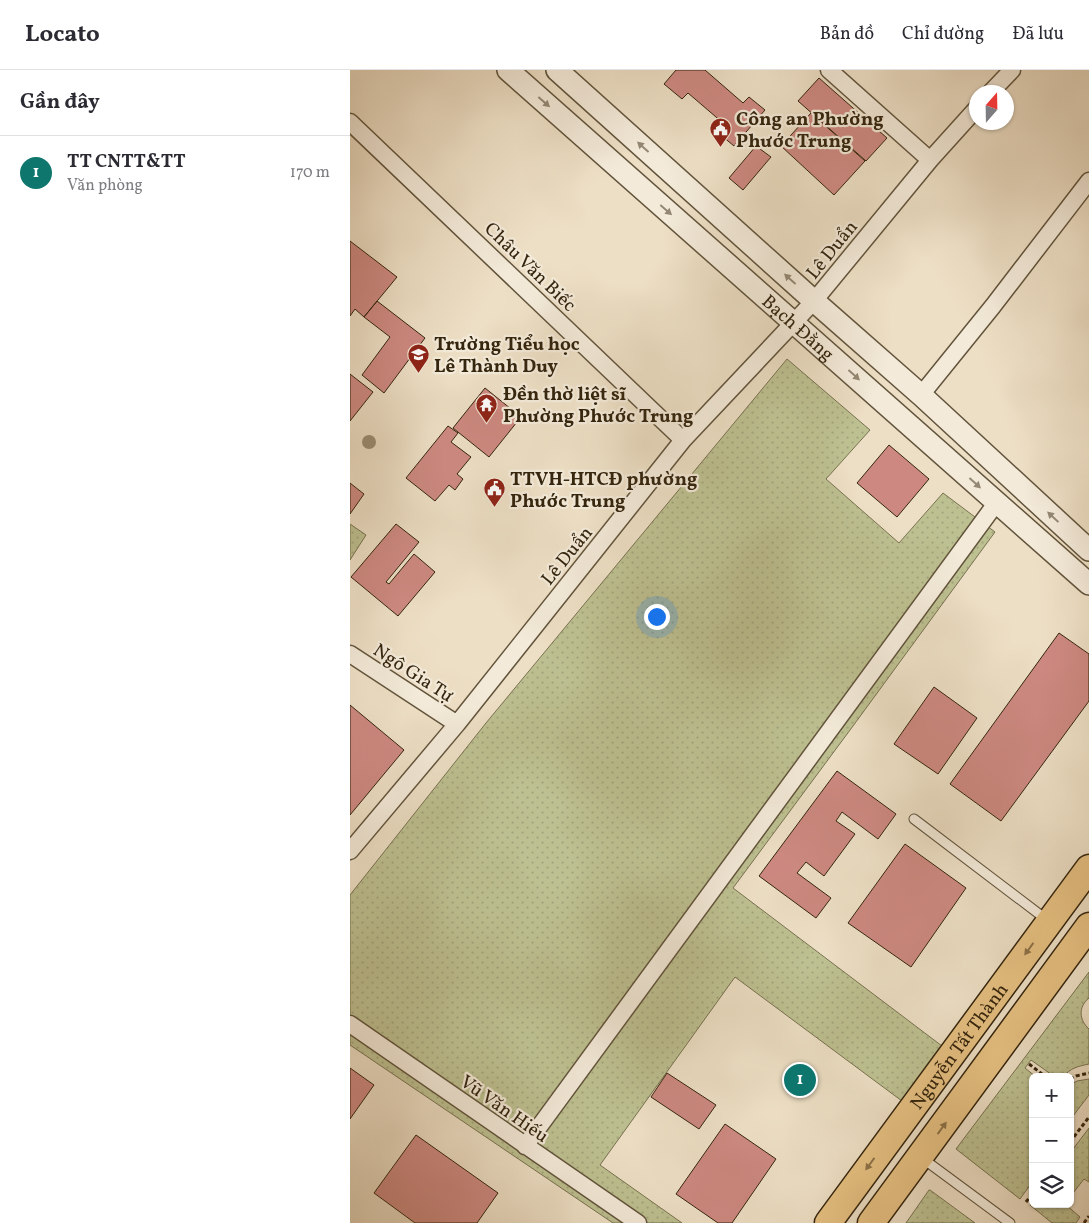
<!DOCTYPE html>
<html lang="vi">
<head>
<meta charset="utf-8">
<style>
  :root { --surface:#fff; --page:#f2f2f3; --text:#2b2b33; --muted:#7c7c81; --line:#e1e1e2; --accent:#0f766e }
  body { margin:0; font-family:Vollkorn,serif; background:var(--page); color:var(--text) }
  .controls { position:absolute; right:15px; bottom:15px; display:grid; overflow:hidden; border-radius:8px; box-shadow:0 1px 4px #0004 }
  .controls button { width:45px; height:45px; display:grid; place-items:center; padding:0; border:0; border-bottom:1px solid var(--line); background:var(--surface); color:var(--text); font:25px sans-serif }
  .compass { position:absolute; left:619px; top:15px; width:45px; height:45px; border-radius:50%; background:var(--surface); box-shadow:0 1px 4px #0004; rotate:20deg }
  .you { position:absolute; left:306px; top:546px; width:18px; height:18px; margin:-12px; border:4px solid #fff; border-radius:50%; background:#1a73e8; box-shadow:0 0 0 8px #1a73e833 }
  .badge { display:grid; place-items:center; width:32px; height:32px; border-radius:50%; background:var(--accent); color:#fff; font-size:16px; font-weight:700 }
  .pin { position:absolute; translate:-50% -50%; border:2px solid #fff; box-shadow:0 1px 5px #0006 }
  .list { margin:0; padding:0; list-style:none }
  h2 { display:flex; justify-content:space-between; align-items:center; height:65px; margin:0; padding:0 20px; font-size:21px }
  h2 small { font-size:16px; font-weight:400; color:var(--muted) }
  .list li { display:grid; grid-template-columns:32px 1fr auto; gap:15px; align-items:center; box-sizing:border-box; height:75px; padding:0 20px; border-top:1px solid var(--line) }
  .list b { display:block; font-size:19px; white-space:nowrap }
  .list p { margin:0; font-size:16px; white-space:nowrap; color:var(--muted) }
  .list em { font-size:16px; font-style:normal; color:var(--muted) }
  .icon { flex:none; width:28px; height:28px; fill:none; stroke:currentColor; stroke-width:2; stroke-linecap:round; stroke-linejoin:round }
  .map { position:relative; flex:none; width:739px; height:1153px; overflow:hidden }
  header { display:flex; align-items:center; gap:30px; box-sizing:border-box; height:70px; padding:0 25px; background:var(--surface); border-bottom:1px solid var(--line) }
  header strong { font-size:24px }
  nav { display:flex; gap:28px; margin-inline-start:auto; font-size:18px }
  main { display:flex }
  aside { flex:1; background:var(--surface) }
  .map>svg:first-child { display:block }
</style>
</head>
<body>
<header>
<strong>Locato</strong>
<nav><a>Bản đồ</a><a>Chỉ đường</a><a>Đã lưu</a></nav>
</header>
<main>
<aside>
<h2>Gần đây<small></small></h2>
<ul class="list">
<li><span class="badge">1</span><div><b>TT CNTT&amp;TT</b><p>Văn phòng</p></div><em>170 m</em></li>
</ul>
</aside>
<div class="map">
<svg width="739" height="1153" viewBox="0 0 739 1153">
  <defs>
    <pattern id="grass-dots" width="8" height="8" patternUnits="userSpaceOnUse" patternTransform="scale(1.25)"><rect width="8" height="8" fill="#bdc091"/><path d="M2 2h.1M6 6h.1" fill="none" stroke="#a3a57c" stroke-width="1.8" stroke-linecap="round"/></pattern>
  </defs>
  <rect width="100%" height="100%" fill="#eddfc5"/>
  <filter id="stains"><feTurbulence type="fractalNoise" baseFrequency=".004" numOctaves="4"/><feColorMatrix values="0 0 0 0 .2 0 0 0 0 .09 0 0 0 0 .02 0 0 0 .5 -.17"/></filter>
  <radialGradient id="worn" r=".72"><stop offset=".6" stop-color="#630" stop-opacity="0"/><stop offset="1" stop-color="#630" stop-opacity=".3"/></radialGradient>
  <path fill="url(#grass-dots)" stroke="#787250" d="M437 289 520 360 476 409 549 473 593 423 645 462 503 656 383 818 592 976 552 1031 385 907 250 1095 332 1153H263L0 975V825L136 653Z
    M0 454 16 465 0 490Z
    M739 902V928C728 937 729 950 739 959V994C729 996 720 998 713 1007H705L681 990 675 998 686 1007H683V1111L670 1129 606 1079Z
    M739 1009V1025L720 1050V1015L727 1011Z
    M739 1058V1112L734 1109 720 1127V1083Z
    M579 1120H580L625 1153H556Z
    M683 1132V1134H715L730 1147 726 1153H702L680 1135Z"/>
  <path fill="#cd8981" stroke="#34250e" d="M326 0H355L393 33 399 27 415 40 384 76 366 61 373 53 338 23 332 29 314 14Z
    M469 8 537 68 516 91 448 31Z
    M461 43 515 91 484 125 431 76Z
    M406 76 421 87 393 120 379 108Z
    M0 171 47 207 14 247 5 239 0 246Z
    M27 231 75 268 34 323 12 305 40 267 14 247Z
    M0 304 23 322 0 351Z
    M135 318 171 347 139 387 103 358Z
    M98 356 108 363 101 372 121 387 107 404 113 409 105 420 99 415 85 431 56 408Z
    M539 375 579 409 547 447 507 413Z
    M0 413 14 424 0 444Z
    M46 454 69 472 36 512 39 514 64 484 85 502 48 546 1 507Z
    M709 563 739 584V631L651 751 600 714Z
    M584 617 627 648 588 704 544 674Z
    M0 635 54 680 0 745Z
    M487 701 546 744 528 769 492 742 486 751 505 764 474 806 456 792 447 803 481 828 466 848 409 806Z
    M555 774 616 818 561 897 498 853Z
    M0 998 24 1015 0 1049Z
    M317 1003 366 1035 349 1059 301 1027Z
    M375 1054 426 1089 382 1153H368L326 1124Z
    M66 1065 148 1123 127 1153H65L24 1123Z"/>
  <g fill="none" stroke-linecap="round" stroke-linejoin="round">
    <defs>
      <path id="service" d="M564 749 697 850
        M572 1088 660 1153"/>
      <path id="minor" d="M479 0 580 90
        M641 22 662 0
        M0 52 333 370
        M571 325 643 236 739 111
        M0 584 107 654
        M0 781 107 654 333 370 464 231 580 90 626 39
        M0 954 288 1153
        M175 1076 647 432"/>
      <g id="tertiary">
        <path id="s1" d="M158 0 739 514"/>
        <path d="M207 0 464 231 571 325 739 480"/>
      </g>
      <g id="primary">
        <path id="s2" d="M478 1153 739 798"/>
        <path d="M521 1153 739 856"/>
      </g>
    </defs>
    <use href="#service" stroke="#62543c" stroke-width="11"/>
    <use href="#minor" stroke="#62543c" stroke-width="19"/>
    <use href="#tertiary" stroke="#62543c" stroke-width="24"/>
    <use href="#primary" stroke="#34250e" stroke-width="29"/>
    <path stroke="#34250e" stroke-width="3" stroke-dasharray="4 2.5" stroke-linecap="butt" d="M679 994 696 1007
      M720 1009 726 1006 739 1003
      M720 1072 739 1047
      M676 1132 683 1123
      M734 1153 739 1146"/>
    <use href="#service" stroke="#f3ead9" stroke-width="9"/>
    <use href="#minor" stroke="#f3ead9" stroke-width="16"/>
    <use href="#tertiary" stroke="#f3ead9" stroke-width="21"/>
    <use href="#primary" stroke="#e6c082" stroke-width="26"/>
  </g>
  <circle fill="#9a8e72" cx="19" cy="372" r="7"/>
  <defs><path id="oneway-solid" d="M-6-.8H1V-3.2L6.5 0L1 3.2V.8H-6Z" transform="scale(1.25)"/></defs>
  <g fill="#948874">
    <use href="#oneway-solid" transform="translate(194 32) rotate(41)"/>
    <use href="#oneway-solid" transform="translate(293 77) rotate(-138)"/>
    <use href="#oneway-solid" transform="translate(316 140) rotate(41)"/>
    <use href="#oneway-solid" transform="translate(440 209) rotate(-138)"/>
    <use href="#oneway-solid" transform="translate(504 305) rotate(42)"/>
    <use href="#oneway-solid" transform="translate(625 413) rotate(42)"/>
    <use href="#oneway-solid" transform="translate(703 447) rotate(-137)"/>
  </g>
  <g fill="#8d7248">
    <use href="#oneway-solid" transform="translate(679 879) rotate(126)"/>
    <use href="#oneway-solid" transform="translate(592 1058) rotate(-54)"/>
    <use href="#oneway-solid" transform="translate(520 1094) rotate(126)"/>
  </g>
  <defs>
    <symbol id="civic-pin" viewBox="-11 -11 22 30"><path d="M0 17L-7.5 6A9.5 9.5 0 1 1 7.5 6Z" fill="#8f2418" stroke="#f3ead9"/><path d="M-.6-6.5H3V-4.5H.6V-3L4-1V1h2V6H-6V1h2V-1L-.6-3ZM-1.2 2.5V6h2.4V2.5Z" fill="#fff"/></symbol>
    <symbol id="school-pin" viewBox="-11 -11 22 30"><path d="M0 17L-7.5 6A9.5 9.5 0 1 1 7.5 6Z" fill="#8f2418" stroke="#f3ead9"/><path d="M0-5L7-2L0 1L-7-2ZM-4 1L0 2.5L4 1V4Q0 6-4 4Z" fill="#fff"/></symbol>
    <symbol id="temple-pin" viewBox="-11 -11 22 30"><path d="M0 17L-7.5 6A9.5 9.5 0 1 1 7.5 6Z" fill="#8f2418" stroke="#f3ead9"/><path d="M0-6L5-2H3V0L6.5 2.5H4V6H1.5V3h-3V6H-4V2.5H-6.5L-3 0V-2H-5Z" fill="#fff"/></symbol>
  </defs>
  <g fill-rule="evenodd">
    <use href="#civic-pin" x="358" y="46" width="25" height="34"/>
    <use href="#school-pin" x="56" y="272" width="25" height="34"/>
    <use href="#temple-pin" x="124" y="322" width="25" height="34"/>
    <use href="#civic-pin" x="132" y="406" width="25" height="34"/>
  </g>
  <g text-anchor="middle" stroke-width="4.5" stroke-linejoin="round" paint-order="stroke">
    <g font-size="19" font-weight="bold" fill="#34250e" stroke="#f3ead9" text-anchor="start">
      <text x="386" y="55">Công an Phường<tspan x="386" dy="22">Phước Trung</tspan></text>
      <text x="84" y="280">Trường Tiểu học<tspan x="84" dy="22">Lê Thành Duy</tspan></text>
      <text x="153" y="330">Đền thờ liệt sĩ<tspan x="153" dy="22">Phường Phước Trung</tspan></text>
      <text x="160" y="415">TTVH-HTCĐ phường<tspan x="160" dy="22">Phước Trung</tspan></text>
    </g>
    <g font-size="19" fill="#34250e" stroke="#f3ead9">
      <text transform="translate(481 179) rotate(-51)" y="7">Lê Duẩn</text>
      <text transform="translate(181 196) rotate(44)" y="7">Châu Văn Biếc</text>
      <text dy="7" stroke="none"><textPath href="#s1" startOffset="388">Bạch Đằng</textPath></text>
      <text transform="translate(216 485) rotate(-51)" y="7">Lê Duẩn</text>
      <text transform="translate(64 602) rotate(33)" y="7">Ngô Gia Tự</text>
      <text dy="7" stroke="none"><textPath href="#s2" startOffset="220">Nguyễn Tất Thành</textPath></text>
      <text transform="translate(155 1038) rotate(35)" y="7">Vũ Văn Hiếu</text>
    </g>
  </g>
  <rect width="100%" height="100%" filter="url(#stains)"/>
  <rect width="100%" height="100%" fill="url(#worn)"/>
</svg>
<div class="controls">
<button>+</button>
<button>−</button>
<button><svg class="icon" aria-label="layers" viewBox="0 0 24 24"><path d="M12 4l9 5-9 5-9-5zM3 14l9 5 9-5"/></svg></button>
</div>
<svg class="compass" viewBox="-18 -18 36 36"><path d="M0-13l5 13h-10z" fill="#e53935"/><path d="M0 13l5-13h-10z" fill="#7c7c81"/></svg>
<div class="you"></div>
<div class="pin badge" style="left:450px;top:1010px">1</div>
</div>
</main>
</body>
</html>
